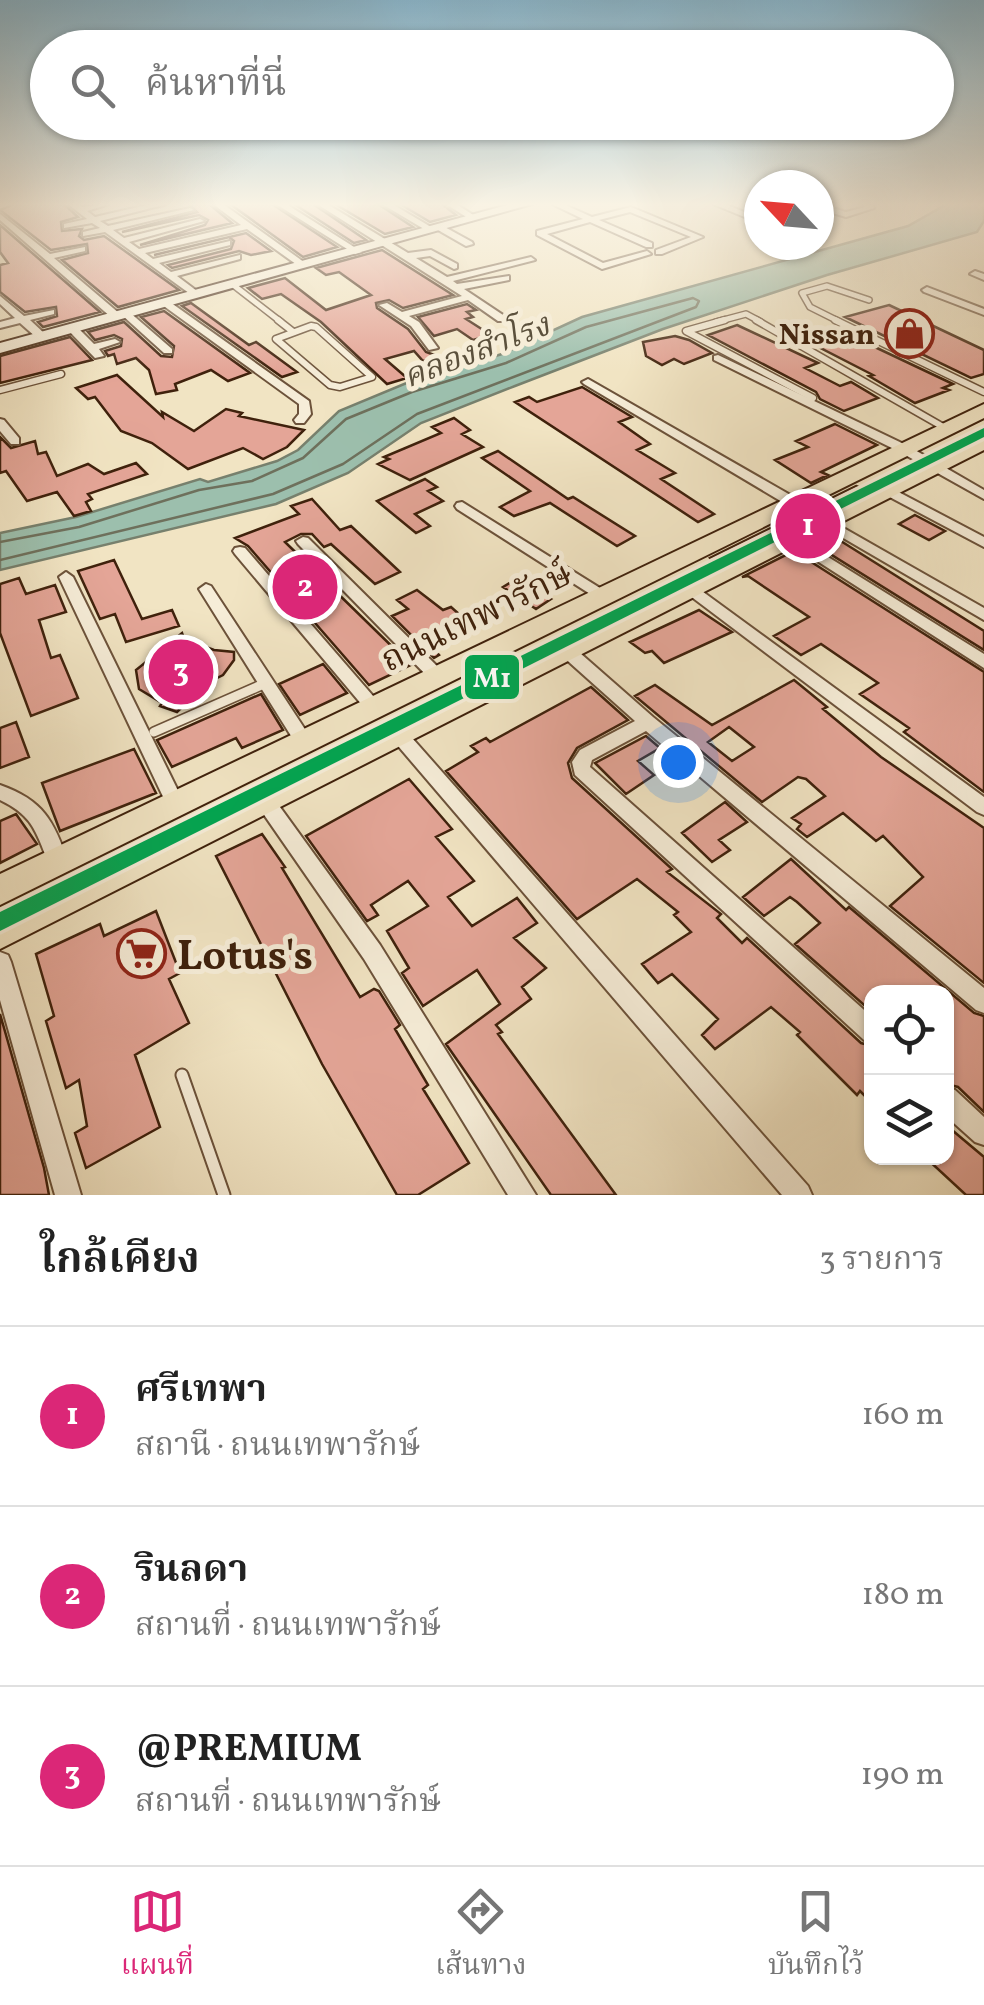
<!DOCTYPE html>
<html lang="th">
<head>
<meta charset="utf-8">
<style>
  :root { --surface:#fff; --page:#f6f6f6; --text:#222; --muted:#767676; --line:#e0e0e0; --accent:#db2777 }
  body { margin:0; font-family:Vollkorn,"Noto Serif Thai",serif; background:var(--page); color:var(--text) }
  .controls { position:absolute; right:30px; bottom:30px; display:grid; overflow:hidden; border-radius:20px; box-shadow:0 2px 8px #0004 }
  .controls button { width:90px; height:90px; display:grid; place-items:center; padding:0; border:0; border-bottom:2px solid var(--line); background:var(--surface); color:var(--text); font:50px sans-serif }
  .compass { position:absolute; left:744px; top:170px; width:90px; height:90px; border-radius:50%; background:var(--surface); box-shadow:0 2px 8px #0004; rotate:296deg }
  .you { position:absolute; left:678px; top:762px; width:35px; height:35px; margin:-25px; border:8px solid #fff; border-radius:50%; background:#1a73e8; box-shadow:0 0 0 15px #1a73e833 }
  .badge { display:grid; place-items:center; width:65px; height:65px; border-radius:50%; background:var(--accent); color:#fff; font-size:32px; font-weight:700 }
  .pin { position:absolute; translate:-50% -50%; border:5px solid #fff; box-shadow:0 2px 10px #0006 }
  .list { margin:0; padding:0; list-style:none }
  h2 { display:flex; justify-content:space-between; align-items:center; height:130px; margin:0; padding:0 40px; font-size:42px }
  h2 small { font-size:32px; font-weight:400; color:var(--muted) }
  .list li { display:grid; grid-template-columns:65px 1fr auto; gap:30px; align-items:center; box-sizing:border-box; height:180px; padding:0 40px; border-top:2px solid var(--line) }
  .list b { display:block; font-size:38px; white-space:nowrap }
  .list p { margin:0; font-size:32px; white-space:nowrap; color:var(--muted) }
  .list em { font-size:32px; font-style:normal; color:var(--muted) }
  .icon { flex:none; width:55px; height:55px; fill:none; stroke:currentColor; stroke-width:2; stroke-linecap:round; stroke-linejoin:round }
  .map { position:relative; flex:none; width:984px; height:1195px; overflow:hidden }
  .search { position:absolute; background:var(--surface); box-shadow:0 2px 8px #0004; left:30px; right:30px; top:30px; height:110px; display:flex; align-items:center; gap:25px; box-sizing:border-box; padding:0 35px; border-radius:55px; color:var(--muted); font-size:38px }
  .sheet { height:670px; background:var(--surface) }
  nav { display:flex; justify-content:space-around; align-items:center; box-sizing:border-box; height:140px; border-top:2px solid var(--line); background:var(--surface); font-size:28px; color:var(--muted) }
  nav a { display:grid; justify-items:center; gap:5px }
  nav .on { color:var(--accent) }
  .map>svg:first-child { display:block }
</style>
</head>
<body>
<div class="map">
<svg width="984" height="1195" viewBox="0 0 984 1195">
  <rect width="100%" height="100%" fill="#f1e4c3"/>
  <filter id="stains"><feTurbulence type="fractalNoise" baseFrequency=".002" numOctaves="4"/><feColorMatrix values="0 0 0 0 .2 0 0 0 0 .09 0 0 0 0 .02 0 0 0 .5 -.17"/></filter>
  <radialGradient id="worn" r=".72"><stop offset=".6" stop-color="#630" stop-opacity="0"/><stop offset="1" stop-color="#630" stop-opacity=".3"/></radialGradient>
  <path fill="#9cbfad" stroke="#77806d" stroke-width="2.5" d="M947 204H984V221L977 232 827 275 663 329 515 386 421 423 348 473 276 504 0 570V533L76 517 200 479 208 482 277 461 298 450 339 411 409 382 502 354 582 317 908 226Z"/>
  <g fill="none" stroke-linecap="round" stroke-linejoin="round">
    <path stroke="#6e705c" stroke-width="2.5" d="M0 542 79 527 199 490 252 481 303 458 346 419 412 392 506 363 586 327 693 298 699 301 696 307 417 414 343 464 273 494 0 560"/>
  </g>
  <path fill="#e4a597" stroke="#3f210c" stroke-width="2.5" fill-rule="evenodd" d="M14 204H64L78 217 61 222 62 231 82 229 79 236 84 240 104 236 179 290 118 307 62 260 88 253 87 244 51 250 0 210Z
    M189 204H209L232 223 140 245 205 225 208 220 199 215 122 232 197 212Z
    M230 204H272L337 247 303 257Z
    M294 204H313L366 240 354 243Z
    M335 204H378L413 227 385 234Z
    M400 204H442L456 215 430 222Z
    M0 225 100 312 43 327 38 322 57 316 56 307 25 312 0 292V265L8 263 0 252Z
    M246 233 271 251 251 255 239 251 172 268 168 265 231 249 234 241 229 237 154 255Z
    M382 250 453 295 403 308 389 300 376 303 377 308 408 329 426 352 440 357 423 361 414 351 385 359 407 378 387 384 321 322 281 294 262 299 248 288 285 278 326 310 371 295 339 272 326 275 316 268Z
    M191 303 249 345 256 342 297 372 282 377 182 306Z
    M467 304 476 310 467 312 473 317 466 319 491 335 473 340 457 329 434 336 418 317Z
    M889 305 984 350V374L971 378 845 317Z
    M164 311 250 373 228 381 211 370 175 384 177 390 156 394 149 370 136 358 117 364 114 354 108 356 105 351 121 346 122 339 114 335 95 340 88 332 124 322 161 356 172 357 174 346 141 317Z
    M737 325 818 363 805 368 840 386 851 382 878 398 844 411 820 399 816 392 708 335Z
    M841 331 953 384 943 388 949 390 915 403 869 376 873 375 807 341Z
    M675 336 689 340 712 353 684 364 674 359 662 365 646 356 643 342Z
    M70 337 92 360 0 383V356Z
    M117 375 163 417 162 412 194 431 226 409 242 413 239 416 304 430 287 447 263 459 243 448 188 469 152 443 121 431 95 397 88 399 76 388Z
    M582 387 632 417 619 422 650 444 637 450 675 473 661 479 714 514 698 522 515 402 529 397 537 402Z
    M454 418 470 430 462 434 483 447 410 480 378 464 389 459 384 457 441 433 432 427Z
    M835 424 877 445 821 472 828 475 811 483 775 460 808 447 796 441Z
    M0 437 11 448 35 441 38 454 46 452 57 476 88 464 104 474 136 463 147 474 88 494 92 499 86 502 91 511 74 516 57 492 27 501 6 471 0 473Z
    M498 451 568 499 573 497 635 536 617 546 550 503 514 516 500 507 530 491 482 458Z
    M425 479 437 487 428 491 443 501 415 514 430 526 416 533 377 501Z
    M856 486 866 490 714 563 710 558Z
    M312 499 340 530 351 526 400 572 375 584 331 544 324 547 312 534H301L285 542 411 665 369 685 248 546 235 538 299 514 291 506Z
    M915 515 945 531 929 540 899 524Z
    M828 533 984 631V650L811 542Z
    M794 551 984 672V792L904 732 909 728 860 694 878 683 821 644 801 655 774 636 809 617 748 576 742 577Z
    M114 560 142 619 172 610 179 626 126 642 115 614 100 619 78 571Z
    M19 578 26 594 55 585 66 612 39 620 51 658 60 655 78 698 31 716 0 633V584Z
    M518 578 551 599 536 609 503 587Z
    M417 590 443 610 451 607 469 623 428 643 439 655 434 658 392 616 408 609 397 600Z
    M699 610 732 632 664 663 652 651 645 653 630 642Z
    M182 633 184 639 214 650 234 652V660L223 675 207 683 177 712 160 706 162 703 139 689 136 670Z
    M323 664 347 693 300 715 279 684Z
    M794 680 827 707 823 709 881 757 984 828V983L890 906 923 877 883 836 876 841 843 813 807 837 797 829 801 824 792 818 825 796 806 779 798 777 762 802 635 696 655 685 712 725ZM729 727 754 747 732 761 708 742Z
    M591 687 628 720 577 748 568 763 572 778 672 869 667 872 721 914 717 918 742 943 747 938 861 1043 872 1046V1103L860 1091 857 1095 797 1035 800 1032 771 1007 715 1049 702 1035 718 1019 672 974 658 983 642 964 691 932 674 915 678 912 637 879 577 919 446 771 478 752 471 746 486 738 490 742Z
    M261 694 283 730 242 748 236 738 172 767 157 740Z
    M16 722 29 757 0 768V728Z
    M646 736 660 748 638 761 654 775 626 794 595 763Z
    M134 749 156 793 60 831 42 783Z
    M409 779 452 829 436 837 474 881 448 897 472 926 517 898 537 923 514 938 546 968 522 987 531 999 496 1025 502 1032 498 1034 616 1195H551L446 1044 500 1004 477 970 423 1006 402 973 409 968 387 931 428 906 408 881 371 905 378 915 367 921 306 836Z
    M725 802 747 822 719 840 730 850 712 862 682 833Z
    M16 814 37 844 0 863V821Z
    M262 834 285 867 282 868 360 997 374 989 379 991 400 1025 395 1029 428 1085 423 1089 469 1163 418 1195H397L322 1064 216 856Z
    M791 859 846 910 849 907 974 1013 984 1016V1112L958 1087 946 1084V992H872V1012L795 944 820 923 797 902 790 897 764 916 743 897Z
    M156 911 180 973 169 979 189 1023 135 1055 160 1127 86 1168 75 1133 87 1126 79 1080 66 1088 46 1021 54 1016 36 954 100 924 104 936Z
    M0 1014 44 1168 49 1195H0Z
    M946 1125 984 1157V1195H966L926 1158H946Z"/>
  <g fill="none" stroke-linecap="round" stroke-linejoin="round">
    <defs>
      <path id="service-far3" d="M232 284 281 322
        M716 322 746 314 761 322
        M840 322 810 307 802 293 827 286 869 300"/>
      <path id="service-far2" d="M278 320 292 331
        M725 320 686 331 813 398
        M756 320 945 428
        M835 320 984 392
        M311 326 316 327 372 377 340 387 330 385 276 339Z
        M0 390 61 374"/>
      <path id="service-far1" d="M154 732 266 683"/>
      <path id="service" d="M182 1075 224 1195"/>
      <path id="minor" d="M68 204H78L82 207 109 204 87 211 95 217 151 204H167L100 221 108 226 190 208 194 210 113 230 124 238 200 219 204 221 129 242 139 249 241 225 213 204H223L308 265 300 267 247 229 145 253 153 259 230 241V245L159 263 171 272 240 255V259L177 276 201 294 193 296 105 232 83 236V232L100 228 92 223 64 228V224L87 219Z
        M276 204H286L362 252 355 254Z
        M317 204H327L408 253 431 250 457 264V268L454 269 430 256 416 258 447 277 531 257 535 260 453 281 457 284 509 276V280L464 289 506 317V321H498L468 300 409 316 419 322 438 348 429 350 411 326 379 305 387 303 402 312 462 296Z
        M382 204H392L436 230 429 232Z
        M446 204H456L478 218 471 220Z
        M552 204H563L592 217 631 207 703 237 662 254H656V250L691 237 630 212 599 220 652 243V247H646L590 222 547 234 603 263 647 251 651 254 602 269 537 235V231L583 219Z
        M713 204H725L759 218V223Z
        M819 204 846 212 865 207 862 204H871L874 208 846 217 819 209Z
        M0 214 50 254 85 247V251L54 258 120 314V318H112L0 220Z
        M441 225 472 242 473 244 466 246 438 230V226Z
        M975 271 984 274V280L970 274Z
        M927 287 984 309V315L924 292 922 290Z
        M0 296 24 316 54 310V314L30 320 45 334V338H37L20 323 0 328V322L15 318 0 304Z
        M161 300H167L309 401 311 414 304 423H296L294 420 299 414V404L161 304Z
        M122 311H128L172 349V353H164L122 315Z
        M68 326H76L94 344 115 339 120 342 99 349 104 356 95 358 68 330Z
        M718 355 908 446 984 490V499L900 452 714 360V356Z
        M588 379 799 500 801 503 794 507 789 506 584 384 582 382Z
        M0 419 4 420 19 438V444H11L0 431Z
        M889 487 984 537V547L884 494 882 491 884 488Z
        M462 502 608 593 610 596 608 599H598L457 509 455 506 457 503Z
        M826 518 984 608V620L821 525 819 522Z
        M791 534 984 654V668L786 541 784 538 786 535Z
        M303 537 308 538 443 672 445 676 443 680H431L298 544 296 541Z
        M240 547 245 548 380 704 382 708 380 712H368L235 554 233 551 235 548Z
        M66 572 73 577 185 805 183 810 176 813 169 810 167 805 59 577Z
        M206 584 211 586 310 737 313 742 310 747 304 749 298 747 199 589Z
        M690 584 695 586 984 797V815L977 812 685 592 683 589Z
        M566 645 572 646 653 717 984 988V1013L976 1010 646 731 592 760 590 767 872 1017V1043L864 1040 575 775 572 762 580 750 635 721 560 654 558 650Z
        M399 728 405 730 808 1186 812 1195H782L393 740 390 735 393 730Z
        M0 785C43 800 54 821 68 862L65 868 58 870 51 868C36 835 36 817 0 800Z
        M265 794 272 796 380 945 536 1195H508L364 959 258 806 256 801 258 796Z
        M0 952 8 955 11 962 81 1195H55L0 1000Z
        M946 1087 955 1090 984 1117V1145L975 1142 946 1116Z"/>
      <path id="secondary" d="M511 204H532L0 353V343Z"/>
      <path id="primary" d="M984 404V418L0 905V874Z
        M984 436V450L0 949V916Z"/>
    </defs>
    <use href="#service-far3" stroke="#6c523a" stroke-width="8"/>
    <use href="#service-far2" stroke="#6c523a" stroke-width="9"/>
    <use href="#service-far1" stroke="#6c523a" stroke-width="12"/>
    <use href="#service" stroke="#6c523a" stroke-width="15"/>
    <use href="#minor" stroke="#6c523a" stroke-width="4"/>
    <use href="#secondary" stroke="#3f210c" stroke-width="4"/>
    <use href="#primary" stroke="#3f210c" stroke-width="4"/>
    <use href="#service-far3" stroke="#f6edd8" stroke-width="5"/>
    <use href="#service-far2" stroke="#f6edd8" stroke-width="6"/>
    <use href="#service-far1" stroke="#f6edd8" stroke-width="9"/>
    <use href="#service" stroke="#f6edd8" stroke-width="11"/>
    <use href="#minor" fill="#f6edd8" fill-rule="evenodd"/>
    <use href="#secondary" fill="#f6edd8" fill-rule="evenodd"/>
    <use href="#primary" fill="#f1e4c3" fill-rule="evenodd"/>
    <defs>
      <path id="metro-1" d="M984 428V437L0 931V912Z"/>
    </defs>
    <use href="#metro-1" stroke="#f6edd8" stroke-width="7"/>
    <use href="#metro-1" fill="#00a651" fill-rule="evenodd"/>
  </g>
  <linearGradient id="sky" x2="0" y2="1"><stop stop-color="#89b8d0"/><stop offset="0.55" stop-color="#f9f3e4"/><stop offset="1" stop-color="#f9f3e4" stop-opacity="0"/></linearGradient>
  <rect width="984" height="372" fill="url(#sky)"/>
  <defs>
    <symbol id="shop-ring" viewBox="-11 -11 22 22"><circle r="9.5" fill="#f6edd8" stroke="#8f2418" stroke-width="1.5"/><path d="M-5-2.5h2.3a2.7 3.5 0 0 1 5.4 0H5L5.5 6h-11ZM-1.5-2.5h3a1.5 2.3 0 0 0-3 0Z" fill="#8f2418"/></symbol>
    <symbol id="supermarket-ring" viewBox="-11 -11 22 22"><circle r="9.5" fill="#f6edd8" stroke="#8f2418" stroke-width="1.5"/><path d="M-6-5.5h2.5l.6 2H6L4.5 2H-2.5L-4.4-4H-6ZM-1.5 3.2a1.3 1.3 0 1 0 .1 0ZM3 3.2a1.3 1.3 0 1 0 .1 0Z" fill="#8f2418"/></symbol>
  </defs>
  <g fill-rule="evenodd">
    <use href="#shop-ring" x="882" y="306" width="55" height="55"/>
    <use href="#supermarket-ring" x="114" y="926" width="55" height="55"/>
  </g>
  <g text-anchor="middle" stroke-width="10" stroke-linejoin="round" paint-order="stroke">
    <g font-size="30" font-weight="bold" fill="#3f210c" stroke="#f6edd8" text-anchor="end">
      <text x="875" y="344">Nissan</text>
    </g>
    <g font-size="32" font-style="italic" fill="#5b503c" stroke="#f6edd8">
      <text transform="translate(476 350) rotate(-21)" y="11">คลองสำโรง</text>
    </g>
    <g font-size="35" fill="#3f210c" stroke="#f6edd8">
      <text transform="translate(476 616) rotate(-26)" y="12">ถนนเทพารักษ์</text>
    </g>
    <g font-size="42" font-weight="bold" fill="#3f210c" stroke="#f6edd8" text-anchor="start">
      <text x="177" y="969">Lotus's</text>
    </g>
  </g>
  <rect stroke="#f6edd8" stroke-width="4" x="463" y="653" width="58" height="48" rx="10" fill="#00a651"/>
  <g font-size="28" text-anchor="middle" font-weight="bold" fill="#fff">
    <text x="492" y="687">M1</text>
  </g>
  <rect width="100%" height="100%" filter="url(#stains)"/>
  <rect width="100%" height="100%" fill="url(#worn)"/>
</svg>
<div class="controls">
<button><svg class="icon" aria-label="locate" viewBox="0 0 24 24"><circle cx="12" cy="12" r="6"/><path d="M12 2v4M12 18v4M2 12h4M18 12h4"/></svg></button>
<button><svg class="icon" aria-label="layers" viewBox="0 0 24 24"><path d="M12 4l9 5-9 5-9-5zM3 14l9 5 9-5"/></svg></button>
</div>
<svg class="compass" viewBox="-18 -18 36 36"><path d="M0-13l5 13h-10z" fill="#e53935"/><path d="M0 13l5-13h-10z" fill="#767676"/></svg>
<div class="you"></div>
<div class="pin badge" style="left:808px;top:526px">1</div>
<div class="pin badge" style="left:305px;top:587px">2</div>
<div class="pin badge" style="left:181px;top:672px">3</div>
<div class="search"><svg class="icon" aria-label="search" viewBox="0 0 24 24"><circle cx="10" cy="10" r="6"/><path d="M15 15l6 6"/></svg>ค้นหาที่นี่</div>
</div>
<section class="sheet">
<h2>ใกล้เคียง<small>3 รายการ</small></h2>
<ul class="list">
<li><span class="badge">1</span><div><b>ศรีเทพา</b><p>สถานี · ถนนเทพารักษ์</p></div><em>160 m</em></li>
<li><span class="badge">2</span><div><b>รินลดา</b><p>สถานที่ · ถนนเทพารักษ์</p></div><em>180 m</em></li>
<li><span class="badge">3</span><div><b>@PREMIUM</b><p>สถานที่ · ถนนเทพารักษ์</p></div><em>190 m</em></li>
</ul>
</section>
<nav>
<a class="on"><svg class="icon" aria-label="map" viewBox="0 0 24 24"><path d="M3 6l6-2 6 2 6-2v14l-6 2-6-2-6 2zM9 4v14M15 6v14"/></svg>แผนที่</a>
<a><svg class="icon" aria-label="directions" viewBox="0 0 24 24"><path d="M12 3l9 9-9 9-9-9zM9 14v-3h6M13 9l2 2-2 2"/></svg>เส้นทาง</a>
<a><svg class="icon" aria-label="saved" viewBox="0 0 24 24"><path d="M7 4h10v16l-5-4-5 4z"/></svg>บันทึกไว้</a>
</nav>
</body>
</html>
